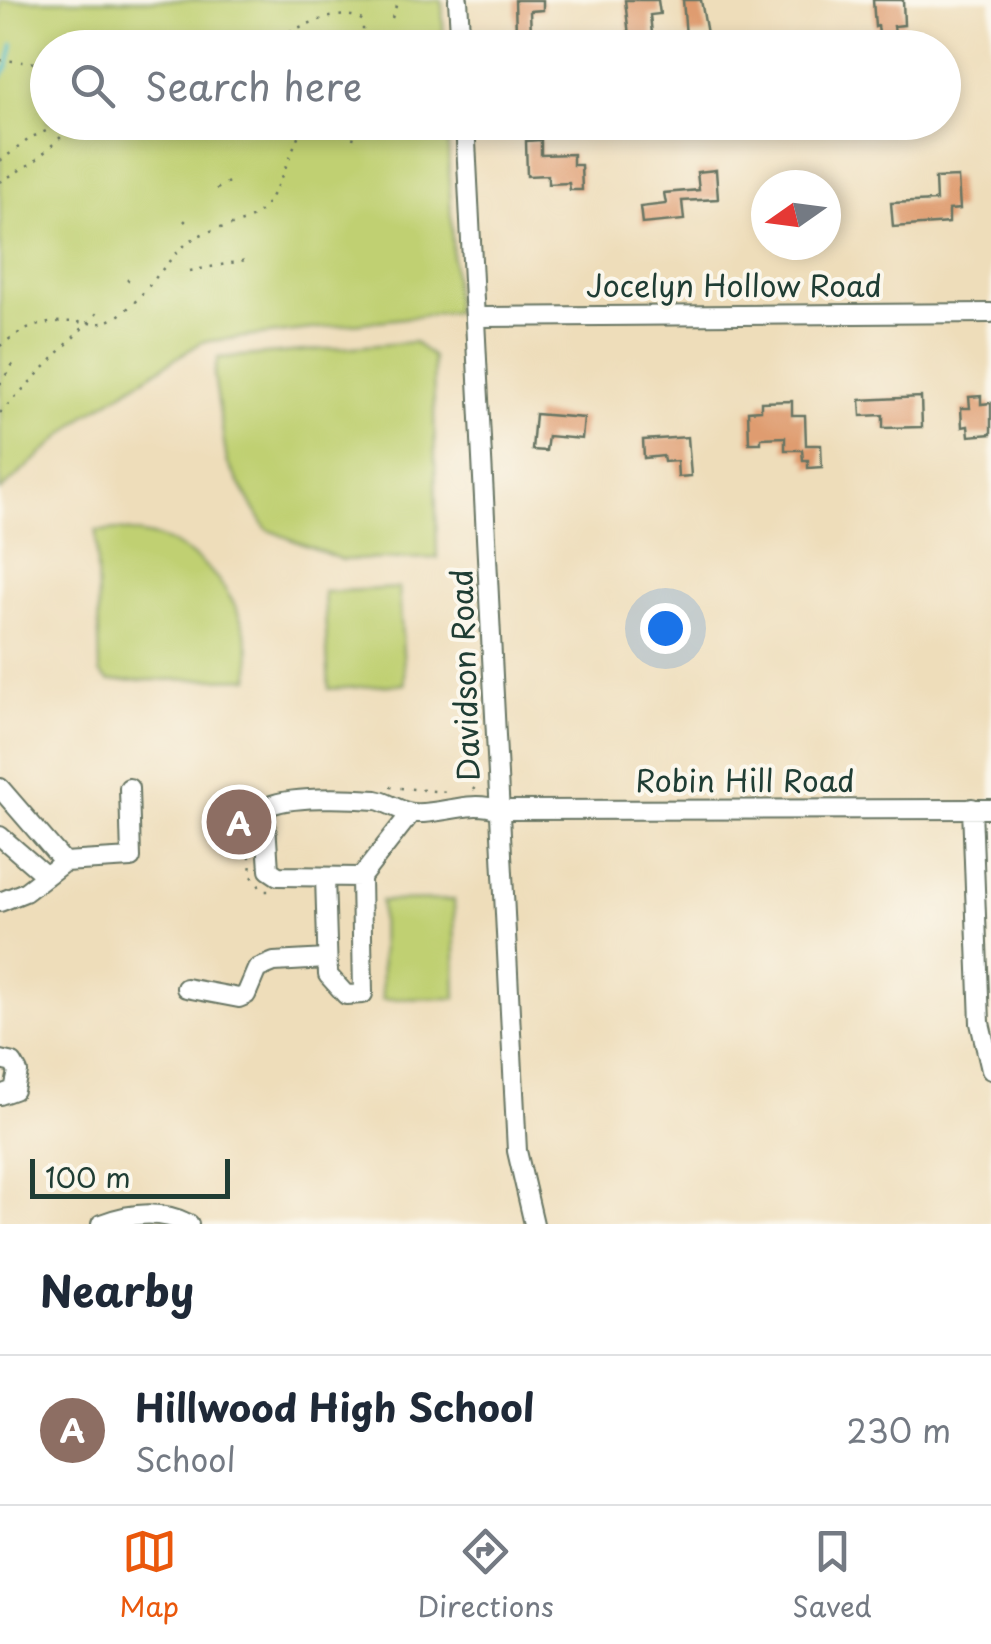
<!DOCTYPE html>
<html lang="en">
<head>
<meta charset="utf-8">
<style>
  :root { --surface:#fff; --page:#f6f6f7; --text:#1f2937; --muted:#747a83; --line:#e0e1e3; --accent:#ea580c }
  body { margin:0; font-family:"Playpen Sans",sans-serif; background:var(--page); color:var(--text) }
  .compass { position:absolute; left:751px; top:170px; width:90px; height:90px; border-radius:50%; background:var(--surface); box-shadow:0 5px 15px #0003; rotate:256deg }
  .scale { position:absolute; left:30px; bottom:25px; width:200px; box-sizing:border-box; padding-left:10px; border:5px solid #1f3d34; border-top:0; font-size:28px; line-height:35px; white-space:nowrap; color:#1f3d34; -webkit-text-stroke:8px #fbf7ec; paint-order:stroke }
  .you { position:absolute; left:665px; top:628px; width:35px; height:35px; margin:-25px; border:8px solid #fff; border-radius:50%; background:#1a73e8; box-shadow:0 0 0 15px #1a73e833 }
  .badge { display:grid; place-items:center; width:65px; height:65px; border-radius:50%; background:var(--accent); color:#fff; font-size:32px; font-weight:700 }
  .pin { position:absolute; translate:-50% -50%; border:5px solid #fff; box-shadow:0 2px 10px #0006 }
  .list { margin:0; padding:0; list-style:none }
  h2 { display:flex; justify-content:space-between; align-items:center; height:130px; margin:0; padding:0 40px; font-size:42px }
  h2 small { font-size:32px; font-weight:400; color:var(--muted) }
  .list li { display:grid; grid-template-columns:65px 1fr auto; gap:30px; align-items:center; box-sizing:border-box; height:150px; padding:0 40px; border-top:2px solid var(--line) }
  .list b { display:block; font-size:38px; white-space:nowrap }
  .list p { margin:0; font-size:32px; white-space:nowrap; color:var(--muted) }
  .list em { font-size:32px; font-style:normal; color:var(--muted) }
  .icon { flex:none; width:55px; height:55px; fill:none; stroke:currentColor; stroke-width:2; stroke-linecap:round; stroke-linejoin:round }
  .map { position:relative; flex:none; width:991px; height:1224px; overflow:hidden }
  .search { position:absolute; background:var(--surface); box-shadow:0 5px 15px #0003; left:30px; right:30px; top:30px; height:110px; display:flex; align-items:center; gap:25px; box-sizing:border-box; padding:0 35px; border-radius:55px; color:var(--muted); font-size:38px }
  .sheet { height:280px; background:var(--surface) }
  nav { display:flex; justify-content:space-around; align-items:center; box-sizing:border-box; height:140px; border-top:2px solid var(--line); background:var(--surface); font-size:28px; color:var(--muted) }
  nav a { display:grid; justify-items:center; gap:5px }
  nav .on { color:var(--accent) }
  .map>svg:first-child { display:block }
</style>
</head>
<body>
<div class="map">
<svg width="991" height="1224" viewBox="0 0 991 1224">
  <rect width="100%" height="100%" fill="#fbf7ec"/>
  <filter id="ink" filterUnits="userSpaceOnUse"><feTurbulence type="fractalNoise" baseFrequency=".01" numOctaves="2"/><feDisplacementMap in="SourceGraphic" scale="20" xChannelSelector="R" yChannelSelector="G"/><feConvolveMatrix kernelMatrix="1 2 1 2 8 2 1 2 1" color-interpolation-filters="sRGB"/></filter>
  <filter id="wash" filterUnits="userSpaceOnUse"><feTurbulence type="fractalNoise" baseFrequency=".0048" numOctaves="4" result="noise"/><feDisplacementMap in="SourceGraphic" scale="40" xChannelSelector="R" yChannelSelector="G"/><feGaussianBlur stdDeviation="2.25" result="paint"/><feColorMatrix in="noise" values="0 0 0 0 0 0 0 0 0 0 0 0 0 0 0 0 0 1.4 0 .05"/><feComposite in="paint" operator="in"/></filter>
  <g filter="url(#wash)">
    <rect width="100%" height="100%" fill="#eeddba"/>
    <path fill="#c0d072" stroke="#708653" stroke-width="2.5" d="M0 0H442L444 47 48 48V122L447 123 455 312 202 342 86 415 0 491Z
      M414 342 433 357 437 558 342 560 266 529 227 462 214 375 218 358Z
      M120 530C140 534 163 536 180 547 226 575 253 625 250 678L109 681 100 673 96 531Z
      M399 588 405 684 329 689 324 592Z
      M454 900 456 998 382 999 381 901Z"/>
    <g fill="none" stroke-linecap="round" stroke-linejoin="round">
      <path stroke="#4cbac4" stroke-width="4" d="M0 79 8 66 13 44"/>
    </g>
    <g id="blocks">
      <path fill="#df9c70" d="M515 0H543V10L530 11 531 34H516Z
        M625 0H658L660 14 650 15 653 43 630 45Z
        M683 0H701L707 34 686 36Z
        M873 0H903L904 25 894 26 895 33 879 34 878 26 875 27Z
        M541 140V155L573 154V165H581L582 190H570L569 183 548 184V175L527 176 526 141Z
        M716 170 718 199 682 201 684 220 642 224 640 207 666 204 664 193 699 190 697 172Z
        M958 177 960 209 949 210V223L893 227 891 203 936 201 935 178Z
        M981 396V404L991 403V434L969 436 968 426 962 427 961 408H970L969 397Z
        M921 397 922 427 883 428V415L861 416 860 400Z
        M792 401V415H805L806 445H821L822 467 808 468V460H803L802 450H785V437L761 438V443H749L748 411 761 410V402Z
        M535 414 584 418 582 439 548 436 546 451 532 450Z
        M688 437 691 476 678 477 677 461 664 462 663 456 644 458 643 440Z"/>
    </g>
  </g>
  <g filter="url(#ink)">
    <use href="#blocks" fill-opacity="0" stroke="#677563" stroke-width="2.5"/>
    <g fill="none" stroke-linecap="round" stroke-linejoin="round">
      <defs>
        <path id="minor" d="M458 0 461 48
          M465 122 517 1151 534 1224
          M478 317 991 313
          M0 788 64 862
          M972 808 980 1023 991 1070
          M411 813 361 877 278 876 269 870 265 808C286 795 351 798 376 800 388 802 400 812 413 813 443 815 469 799 499 810L991 809
          M0 836 46 876
          M325 877 328 975 346 995 363 994 361 877
          M0 902 25 892 64 862 131 858 129 788
          M186 988 239 998 246 995 257 969 274 962 327 959
          M0 1060 13 1063 18 1072 14 1090 0 1095
          M101 1224C130 1213 160 1209 189 1224"/>
      </defs>
      <use href="#minor" stroke="#677563" stroke-width="22"/>
      <path stroke="#677563" stroke-width="2.5" stroke-dasharray="2.5 8" stroke-linecap="butt" d="M392 18 397 3
        M101 48 140 43 168 48
        M251 48C276 40 340 1 363 21V32L354 48
        M0 60 37 63 48 60
        M353 139 358 122
        M0 161 32 137 67 122
        M0 182 35 161 77 122
        M217 189 233 179
        M184 222 189 217
        M190 271 251 259
        M127 281 131 277
        M0 346C25 326 46 320 78 322 88 323 99 325 108 321 140 308 162 262 190 241 212 225 245 227 260 212 278 193 293 147 304 122
        M0 384 17 358
        M0 413 101 309
        M390 787 447 792
        M473 790 481 779
        M250 804 247 810 251 875 263 891H269"/>
      <use href="#minor" stroke="#fff" stroke-width="18"/>
    </g>
  </g>
  <g text-anchor="middle" stroke-width="8" stroke-linejoin="round" paint-order="stroke">
    <g font-size="30" fill="#1f3d34" stroke="#fbf7ec">
      <text x="734" y="297">Jocelyn Hollow Road</text>
      <text transform="translate(466 675) rotate(-92)" y="10">Davidson Road</text>
      <text x="745" y="792">Robin Hill Road</text>
    </g>
  </g>
</svg>
<svg class="compass" viewBox="-18 -18 36 36"><path d="M0-13l5 13h-10z" fill="#e53935"/><path d="M0 13l5-13h-10z" fill="#747a83"/></svg>
<div class="scale">100 m</div>
<div class="you"></div>
<div class="pin badge" style="left:239px;top:822px;background:#8d6e63">A</div>
<div class="search"><svg class="icon" aria-label="search" viewBox="0 0 24 24"><circle cx="10" cy="10" r="6"/><path d="M15 15l6 6"/></svg>Search here</div>
</div>
<section class="sheet">
<h2>Nearby<small></small></h2>
<ul class="list">
<li><span class="badge" style="background:#8d6e63">A</span><div><b>Hillwood High School</b><p>School</p></div><em>230 m</em></li>
</ul>
</section>
<nav>
<a class="on"><svg class="icon" aria-label="map" viewBox="0 0 24 24"><path d="M3 6l6-2 6 2 6-2v14l-6 2-6-2-6 2zM9 4v14M15 6v14"/></svg>Map</a>
<a><svg class="icon" aria-label="directions" viewBox="0 0 24 24"><path d="M12 3l9 9-9 9-9-9zM9 14v-3h6M13 9l2 2-2 2"/></svg>Directions</a>
<a><svg class="icon" aria-label="saved" viewBox="0 0 24 24"><path d="M7 4h10v16l-5-4-5 4z"/></svg>Saved</a>
</nav>
</body>
</html>
